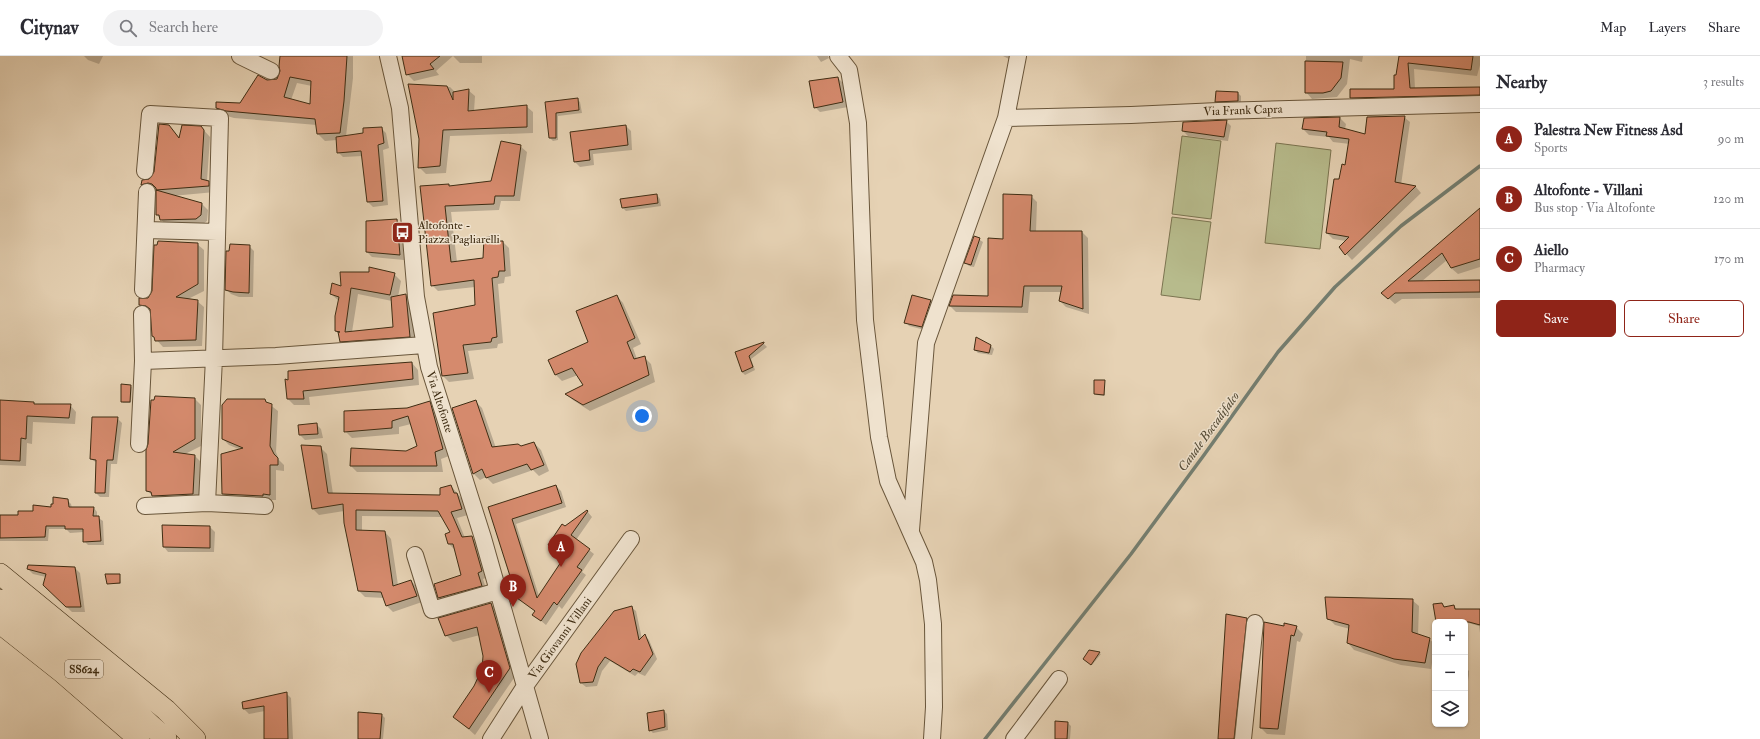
<!DOCTYPE html>
<html lang="en">
<head>
<meta charset="utf-8">
<style>
  :root { --surface:#fff; --page:#f2f2f3; --text:#2b2b33; --muted:#7c7c81; --line:#e1e1e2; --accent:#8f2418 }
  body { margin:0; font-family:"IM FELL Double Pica",serif; background:var(--page); color:var(--text) }
  .controls { position:absolute; right:12px; bottom:12px; display:grid; overflow:hidden; border-radius:6px; box-shadow:0 1px 3px #0004 }
  .controls button { width:36px; height:36px; display:grid; place-items:center; padding:0; border:0; border-bottom:1px solid var(--line); background:var(--surface); color:var(--text); font:20px sans-serif }
  .you { position:absolute; left:642px; top:360px; width:14px; height:14px; margin:-10px; border:3px solid #fff; border-radius:50%; background:#1a73e8; box-shadow:0 0 0 6px #1a73e833 }
  .badge { display:grid; place-items:center; width:26px; height:26px; border-radius:50%; background:var(--accent); color:#fff; font-size:13px; font-weight:700 }
  .pin { position:absolute; translate:-50% -33px; filter:drop-shadow(0 1px 2px #0008) }
  .pin::after { content:''; position:absolute; top:21px; width:14px; height:12px; background:inherit; clip-path:polygon(0 0,100% 0,50% 100%) }
  .list { margin:0; padding:0; list-style:none }
  h2 { display:flex; justify-content:space-between; align-items:center; height:52px; margin:0; padding:0 16px; font-size:17px }
  h2 small { font-size:13px; font-weight:400; color:var(--muted) }
  .list li { display:grid; grid-template-columns:26px 1fr auto; gap:12px; align-items:center; box-sizing:border-box; height:60px; padding:0 16px; border-top:1px solid var(--line) }
  .list b { display:block; font-size:15px; white-space:nowrap }
  .list p { margin:0; font-size:13px; white-space:nowrap; color:var(--muted) }
  .list em { font-size:13px; font-style:normal; color:var(--muted) }
  .actions { display:flex; gap:8px; padding:12px 16px }
  .actions a { flex:1; padding:9px 0; border:1px solid var(--accent); border-radius:6px; text-align:center; font-size:14px; color:var(--accent) }
  .actions .main { background:var(--accent); color:#fff }
  .icon { flex:none; width:22px; height:22px; fill:none; stroke:currentColor; stroke-width:2; stroke-linecap:round; stroke-linejoin:round }
  .map { position:relative; flex:none; width:1480px; height:683px; overflow:hidden }
  header { display:flex; align-items:center; gap:24px; box-sizing:border-box; height:56px; padding:0 20px; background:var(--surface); border-bottom:1px solid var(--line) }
  header strong { font-size:19px }
  nav { display:flex; gap:22px; margin-inline-start:auto; font-size:14px }
  .search { width:280px; height:36px; background:var(--page); display:flex; align-items:center; gap:10px; box-sizing:border-box; padding:0 14px; border-radius:22px; color:var(--muted); font-size:15px }
  main { display:flex }
  aside { flex:1; background:var(--surface) }
  .map>svg:first-child { display:block }
</style>
</head>
<body>
<header>
<strong>Citynav</strong>
<div class="search"><svg class="icon" aria-label="search" viewBox="0 0 24 24"><circle cx="10" cy="10" r="6"/><path d="M15 15l6 6"/></svg>Search here</div>
<nav><a>Map</a><a>Layers</a><a>Share</a></nav>
</header>
<main>
<div class="map">
<svg width="1480" height="683" viewBox="0 0 1480 683">
  <rect width="100%" height="100%" fill="#e6d2b4"/>
  <filter id="stains"><feTurbulence type="fractalNoise" baseFrequency=".005" numOctaves="4"/><feColorMatrix values="0 0 0 0 .2 0 0 0 0 .09 0 0 0 0 .02 0 0 0 .5 -.17"/></filter>
  <radialGradient id="worn" r=".72"><stop offset=".6" stop-color="#630" stop-opacity="0"/><stop offset="1" stop-color="#630" stop-opacity=".3"/></radialGradient>
  <path fill="#b7bb8c" stroke="#7b7450" d="M1182 80 1221 85 1211 163 1172 158Z
    M1276 87 1331 94 1320 193 1265 187Z
    M1172 161 1211 166 1200 244 1161 239Z"/>
  <path fill="#0003" fill-rule="evenodd" d="M84 0H103L99 8 88 4Z
    M281 0H353V22L346 80 363 77 381 72 386 77 389 92 383 94 388 149 373 151 368 146 363 100 343 101 338 96 337 84 325 85 318 78 317 69 234 62 224 59 217 52 240 48 258 20 272 25 278 24 282 15ZM297 27 312 30 311 49 291 44Z
    M403 0H453L436 15 439 19 414 25 407 18Z
    M453 0H482V7H460Z
    M817 0H828L829 2 821 6Z
    M1003 0H1012L1011 4Z
    M1306 0H1363L1362 6 1350 3 1347 28 1337 41 1312 43 1306 36Z
    M1400 0H1480V9L1477 20 1414 13 1415 33 1480 32V45L1357 48 1351 42 1395 34Z
    M838 22 843 27 848 51 820 56 815 51Z
    M409 29 450 31 455 36 468 34 475 40 474 55 526 50 533 56V77L450 80 446 117 426 118 419 111 420 83Z
    M1238 37 1241 40V48H1219L1216 45Z
    M577 43 580 46 582 57 558 60V84L553 85 550 82 546 47Z
    M1404 61 1410 66 1401 129 1416 131 1421 137 1352 204 1340 191 1346 185 1333 183 1327 177 1340 124 1346 110 1350 88 1333 86 1329 81 1309 79 1303 73 1305 63 1340 62 1346 68 1345 73 1366 79Z
    M1226 65 1231 70 1228 85 1188 80 1183 75Z
    M169 70 180 82 201 71 210 81 207 125 215 132V136L172 140 202 148 208 154 207 165 203 168 167 170 157 159V133L149 134 142 128 150 124 155 117Z
    M626 70 631 75 632 94 593 98 594 109 580 111 575 106 571 77Z
    M520 90 527 96 520 145H501L499 154 451 156 457 206 484 203 492 181 497 186H503L509 192 511 220 505 221 504 227 498 228 503 287 498 288 497 292 468 295 474 323 449 326 443 320 476 250 475 231 438 235 432 229 448 129 450 131 492 126Z
    M657 139 660 143 661 150 626 155 623 152Z
    M1031 140 1037 146 1036 176H1082L1088 182 1089 258 1066 251 1060 245 1061 236H1030L1028 257 956 256 950 250 989 241 1004 184Z
    M1480 154V211L1458 218 1451 212 1447 204 1421 226 1480 225V242L1402 243 1395 248 1383 237Z
    M396 164 401 169 404 204 372 201 367 196Z
    M975 181 983 186 974 211 969 210 966 207Z
    M197 188 204 194V235L188 243 197 245 204 251 202 290 163 291 153 280 151 255H146L140 249 152 239 158 190Z
    M249 190 254 195 253 241H239L231 238 226 233Z
    M394 218 401 225 398 241 406 239 412 246 416 287 348 292 341 285 339 278 336 275 339 245 331 238 342 232ZM358 238 392 245 394 271 352 276Z
    M617 240 623 247 641 288 633 292 637 303 644 301 651 308 655 326 590 355 573 344 567 338 584 330 578 319 562 325 556 319 549 304 590 287Z
    M930 245 934 248 925 274 909 270 906 266Z
    M763 287 767 291 751 303 755 314 745 319 742 316 736 297Z
    M990 289 994 293 992 299 978 297 975 294Z
    M412 307 418 314 419 329 309 341 310 349H294L288 343 289 325Z
    M1104 325 1105 340 1096 339 1095 338Z
    M130 330 132 331 131 347H123L122 345Z
    M195 343 201 349V390L185 398 195 400 201 406 199 444 160 445 147 435V395L149 389Z
    M264 344 278 355 276 396 279 404 284 409V415L276 414V444H229L223 438 241 394 229 389 223 383Z
    M0 345 34 347 36 349H70L76 356 75 368 33 366 32 388 27 387 26 410 0 409Z
    M475 345 482 352 496 392 520 391 534 387 541 394 549 415 539 420 533 414 493 428 486 421 480 424 474 418Z
    M429 346 436 353 449 400 441 403 443 416H357L351 410 406 396 418 391 411 368 399 371V378L352 382 345 375Z
    M117 362 122 367 117 408H111L109 441H100L96 437 97 407 91 403Z
    M316 368 321 373 323 382 305 384 300 379Z
    M320 391 327 398 333 438 441 440 451 430 463 444 468 459 457 462 465 482 471 481 478 487 488 521 483 523 487 536 446 548 439 542 435 529 462 520 455 494 449 488 452 477 443 461 362 460V475L385 476 391 483 398 529 411 525 417 531 422 546 393 556 387 550 384 542 365 541 359 535 344 455 319 459 313 453Z
    M556 430 561 435 566 451 516 468 539 540 565 501 549 489 565 472 587 455 592 461 576 484 594 498 582 516 586 519 562 553 559 550 546 569 534 559 536 556 518 542 489 452Z
    M67 444 71 448 72 452H94L97 456V461L103 465 104 489H88L84 485V476L70 477 66 473H49L48 485H0V460H19L52 452Z
    M210 471 215 476 214 496H168L164 491Z
    M75 512 80 517 85 556H72L44 529 46 521 33 518 28 513Z
    M119 519 121 528 107 527Z
    M1412 544 1419 550 1418 579 1429 583 1435 588 1431 613 1401 609 1354 594 1348 587 1350 573 1335 569 1328 562Z
    M491 548 497 555 516 619 475 679 455 661 474 630 483 614 484 600 480 579 453 586 446 579Z
    M1442 548 1446 552 1454 550 1457 554H1480V577L1479 570 1465 566H1437Z
    M631 551 636 555 642 583 645 580 649 584 657 603 645 620 638 617 635 620 610 605 602 615 597 630 586 631 581 627Z
    M1246 563 1253 570 1240 683H1219Z
    M1285 571H1296L1303 578 1300 586 1297 585 1285 679 1267 678 1261 672Z
    M1090 595 1101 598 1092 609 1084 603Z
    M1465 611 1469 615V619L1467 631 1465 630Z
    M286 637 291 642 293 683H265V655L249 658 244 653Z
    M664 655 667 658 668 674 653 677 650 674Z
    M382 659 385 662 383 683H359Z
    M1068 667 1071 670 1070 683H1056Z"/>
  <g fill="none" stroke-linecap="round" stroke-linejoin="round">
    <path stroke="#747f72" stroke-width="3.5" d="M985 683 1131 498 1204 399 1278 296 1335 231 1401 170 1480 110"/>
  </g>
  <path fill="#d58a6d" stroke="#3f2d13" fill-rule="evenodd" d="M280 0H347L344 45 340 77 317 78 315 63 226 55 216 52V46L240 47 258 19 267 24 277 23 280 15 279 10ZM290 21 311 25 310 48 284 41Z
    M402 0H440L430 8 434 13 406 19Z
    M1399 0H1473L1471 14 1408 7 1410 32 1480 31V39L1350 42V33H1394V19H1396Z
    M1305 5 1343 6 1341 22 1331 35 1323 37H1305Z
    M838 21 843 46 814 52 809 25Z
    M408 28 447 30 453 44V36L469 33 468 55 527 49V71L443 74 440 110 418 112 419 83Z
    M1216 35 1238 36V45L1215 46Z
    M578 42 579 54 556 57V82H549L545 46Z
    M1405 60 1395 126 1416 130 1345 199 1339 191 1349 181 1326 177 1334 123H1339L1342 108 1345 109 1349 83 1326 80 1327 76 1302 73 1304 62 1340 61 1339 71 1365 78 1367 61Z
    M1227 64 1224 81 1182 75 1183 66Z
    M159 68 169 69 179 82 182 69 201 70 204 74 201 123 209 125V130L156 134 202 147 201 159 196 163 160 164 159 159H156V132L152 128 148 127 141 129 142 124 149 123 154 116Z
    M626 69 628 89 589 94 590 104 574 106 570 76Z
    M382 71 384 87 378 89 383 145 367 146 361 95 337 97 336 81 363 77V72Z
    M501 85 521 89 514 140H495L494 148 445 150 451 206 483 202 484 182 493 180 495 185H503L505 215H499L498 221 492 222 497 281 492 282 491 286 463 289 468 317 442 320 433 257 475 249 474 224 431 230 420 130 449 128V130L491 125Z
    M657 138 658 147 622 152 620 143Z
    M1003 138 1032 139 1030 175H1082L1083 253 1059 245 1062 230H1024L1022 251 949 250 953 239 988 240V182L1003 183Z
    M1480 152V203L1451 212 1442 197 1408 225 1480 224V236L1395 237 1388 243 1381 237Z
    M397 163 400 199 366 196V165Z
    M974 180 980 182 971 209 964 207Z
    M158 185 198 187V228L176 241 198 244 196 284 155 285 154 281 152 280 150 253 146 250 139 249V242H148L152 235 154 189H157Z
    M230 188 250 189 249 237 233 236 225 234 226 195H229Z
    M369 211 395 217 390 239 351 232 345 276 393 271 391 241 406 238 410 281 340 286 338 276H340L335 275V260L339 241 330 238 332 227 341 230 340 216H369Z
    M617 239 635 282 627 286 634 303 645 300 649 319 583 349 565 338 583 329 572 312 555 319 548 304 588 286 576 255Z
    M912 239 931 244 922 271 904 267Z
    M976 281 991 289 989 297 974 294Z
    M764 286V287L749 300 753 311 742 316 735 296Z
    M412 306 413 323 303 335 304 343H287L285 323 288 324V315Z
    M1094 324H1105L1104 339 1094 338Z
    M121 328 131 329 130 346H121Z
    M155 340 195 342V383L173 396 195 399 193 438 152 440 151 436 146 435V394L148 388 151 344H154Z
    M227 343H265L266 346 272 348 270 390 274 398 278 402V409H270V439L263 438V440L222 438 221 398 243 392 222 383V349Z
    M0 344 34 346V348H71L69 362 27 360 26 383 21 382 20 405 0 404Z
    M476 344 492 391 518 388 521 390 534 386 544 409 531 414 527 408 486 422 482 413 473 418 452 352Z
    M430 345 443 393 435 396 437 410H350L351 392 406 395 417 390 408 360 392 365V372L344 376V355L407 352Z
    M92 361H118L113 404H107L105 437H95L96 404 90 403Z
    M317 367 318 378 299 379 298 369Z
    M301 389 321 390 328 437 440 439V432L451 429 454 437H457L462 453 451 456 462 481 472 480 482 515 478 517 482 530 438 542 434 528 461 519 453 488H448L445 478 450 476 438 455 356 454V474L385 475 393 530 411 524 417 540 386 550 381 536 358 535 344 467 343 448 312 453Z
    M556 429 562 447 512 463 537 542 565 500 548 489 562 468 565 470 587 454 588 455 571 479 590 493 577 511 582 514 557 549 554 546 541 565 532 559 535 555 517 542 488 451Z
    M53 441 68 443 69 451H94L93 460H99L101 485 83 486V473H65V470H46L45 481 0 482V459H18V455H33V449L51 451V448H53Z
    M162 469 210 470V492L163 491Z
    M28 509 75 511 81 551H66L43 529 46 518 27 513Z
    M105 518H120V527L107 528Z
    M1325 541 1413 543 1412 576 1430 582 1425 607 1394 603 1347 587 1349 569 1327 563Z
    M491 547 510 612 469 673 453 661 474 630 482 613 483 600 477 571 445 580 438 562Z
    M1442 547 1444 551 1454 549 1455 553H1480V569L1469 566H1436L1433 548Z
    M632 550 639 584 645 578 653 598 640 616 633 613 630 616 605 601 598 611 593 626 580 627 576 608 581 597 614 555Z
    M1226 558 1247 562 1234 683H1218Z
    M1264 566 1284 570V567L1297 570 1294 580 1291 579 1278 673 1260 672Z
    M1089 594 1100 596 1091 609 1083 603Z
    M287 636 288 683H264V650L243 653 242 646Z
    M664 654 665 671 649 675 647 657Z
    M358 656 382 658 380 683H358Z
    M1055 665 1068 666 1067 683H1055Z"/>
  <g fill="none" stroke-linecap="round" stroke-linejoin="round">
    <defs>
      <path id="minor" d="M240 0 271 15
        M388 0 400 52 416 241 429 311 483 482 540 683
        M838 0 849 14 858 67 865 264 879 381 888 425 924 506 928 524 933 568 934 651 932 683
        M1006 62 1131 59 1218 55 1480 48
        M145 115 150 58 220 62 214 302 207 447
        M146 174 217 176
        M143 234 147 136
        M143 305 276 300 424 289
        M139 388 143 305 142 258
        M145 450 207 447 265 450
        M911 474 926 287 1006 62 1018 0
        M415 499 432 554 498 535
        M491 683 525 630 631 483
        M1014 683 1059 623
        M1243 683 1255 567"/>
      <path id="major" d="M0 518 166 654 195 683
        M0 544 134 654 166 683
        M0 567 63 617 139 683"/>
    </defs>
    <use href="#minor" stroke="#69563b" stroke-width="18"/>
    <use href="#major" stroke="#3f2d13" stroke-width="22"/>
    <use href="#minor" stroke="#efe2ce" stroke-width="16"/>
    <use href="#major" stroke="#e6d2b4" stroke-width="21"/>
  </g>
  <defs>
    <symbol id="bus-square" viewBox="-11 -11 22 22"><rect x="-9" y="-9" width="18" height="18" rx="4" fill="#8f2418" stroke="#efe2ce"/><path d="M-5-6H5V4H4V6H2V4H-2V6H-4V4H-5ZM-3.5-4V0h7V-4ZM-3.5 1.2v1.5H-2V1.2ZM2 1.2v1.5H3.5V1.2Z" fill="#fff"/></symbol>
  </defs>
  <g fill-rule="evenodd">
    <use href="#bus-square" x="390" y="164" width="25" height="25"/>
  </g>
  <g text-anchor="middle" stroke-width="3" stroke-linejoin="round" paint-order="stroke">
    <rect fill="#efe2ce" stroke="#74634b" stroke-width="1" x="65" y="604" width="38" height="18" rx="3"/>
    <g font-size="11" font-weight="bold" fill="#3f2d13">
      <text x="84" y="617">SS624</text>
    </g>
    <g font-size="12" fill="#3f2d13" stroke="#efe2ce">
      <text transform="translate(1243 54) rotate(-2)" y="4">Via Frank Capra</text>
      <text transform="translate(440 346) rotate(72)" y="4">Via Altofonte</text>
      <text transform="translate(560 582) rotate(-54)" y="4">Via Giovanni Villani</text>
    </g>
    <g font-size="12" fill="#3f2d13" stroke="#efe2ce" text-anchor="start">
      <text x="418" y="173">Altofonte -<tspan x="418" dy="14">Piazza Pagliarelli</tspan></text>
    </g>
    <g font-size="13" font-style="italic" fill="#514833" stroke="#efe2ce">
      <text transform="translate(1208 375) rotate(-54)" y="5">Canale Boccadifalco</text>
    </g>
  </g>
  <rect width="100%" height="100%" filter="url(#stains)"/>
  <rect width="100%" height="100%" fill="url(#worn)"/>
</svg>
<div class="controls">
<button>+</button>
<button>−</button>
<button><svg class="icon" aria-label="layers" viewBox="0 0 24 24"><path d="M12 4l9 5-9 5-9-5zM3 14l9 5 9-5"/></svg></button>
</div>
<div class="you"></div>
<div class="pin badge" style="left:561px;top:511px">A</div>
<div class="pin badge" style="left:513px;top:551px">B</div>
<div class="pin badge" style="left:489px;top:637px">C</div>
</div>
<aside>
<h2>Nearby<small>3 results</small></h2>
<ul class="list">
<li><span class="badge">A</span><div><b>Palestra New Fitness Asd</b><p>Sports</p></div><em>90 m</em></li>
<li><span class="badge">B</span><div><b>Altofonte - Villani</b><p>Bus stop · Via Altofonte</p></div><em>120 m</em></li>
<li><span class="badge">C</span><div><b>Aiello</b><p>Pharmacy</p></div><em>170 m</em></li>
</ul>
<div class="actions"><a class="main">Save</a><a>Share</a></div>
</aside>
</main>
</body>
</html>
